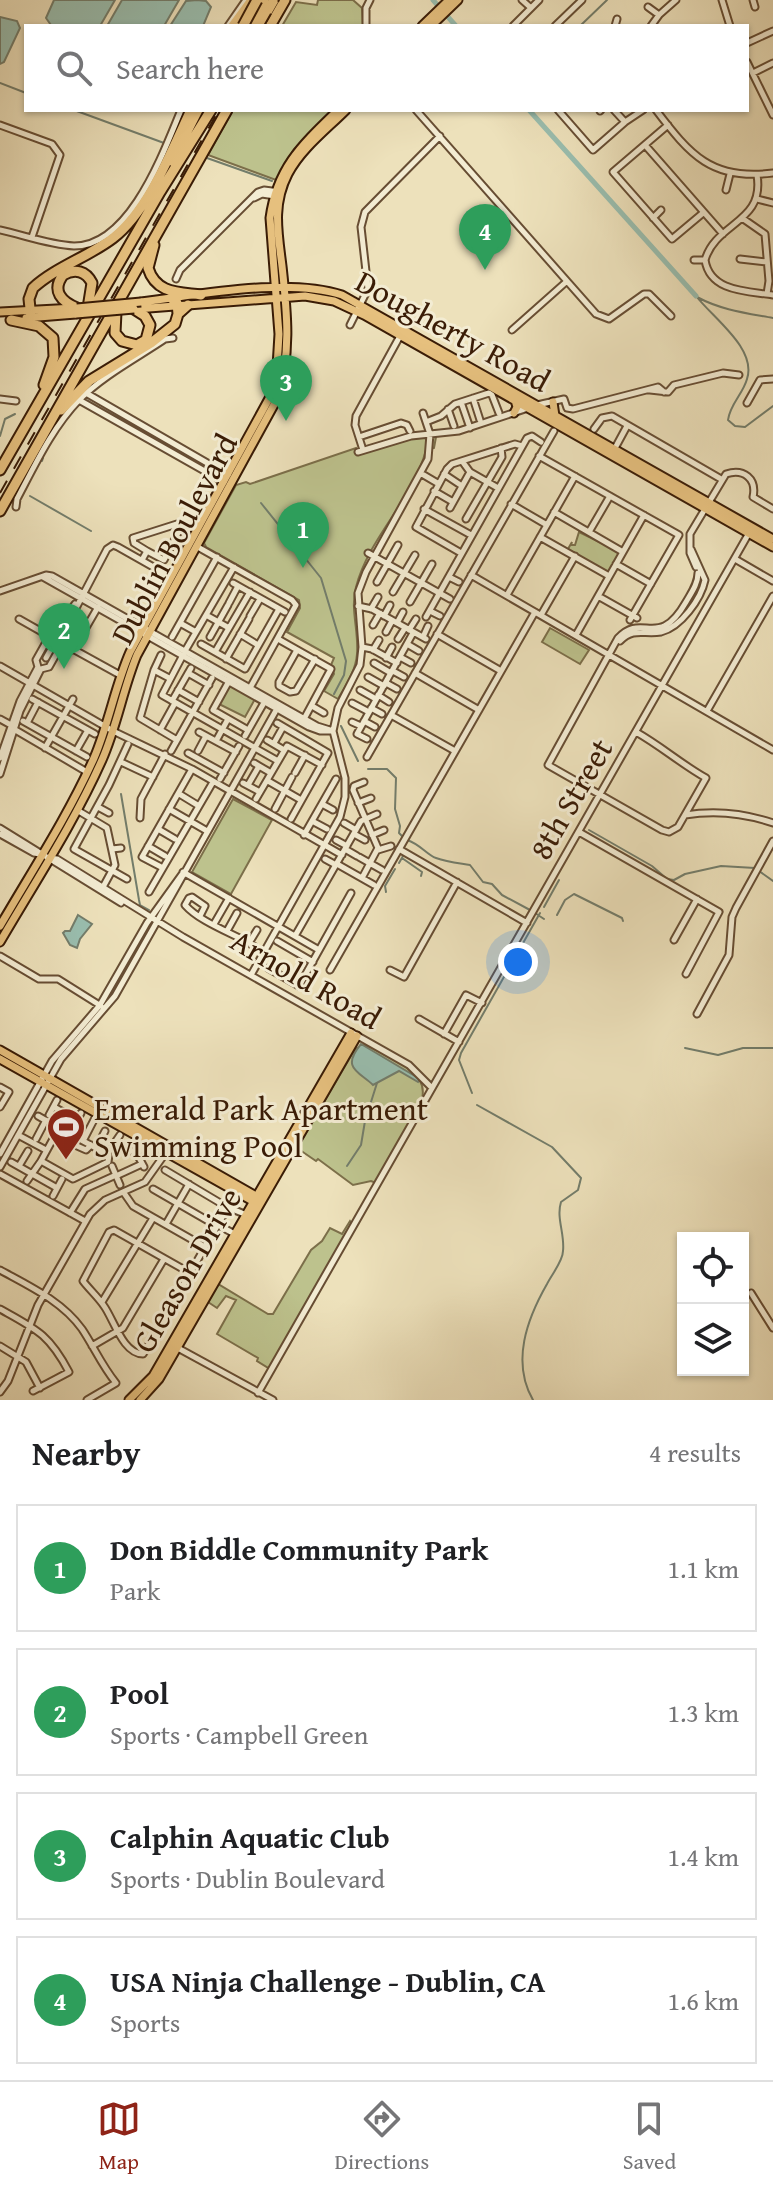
<!DOCTYPE html>
<html lang="en">
<head>
<meta charset="utf-8">
<style>
  :root { --surface:#fff; --page:#f2f2f2; --text:#202124; --muted:#757577; --line:#e0e0e0; --accent:#8f2418 }
  body { margin:0; font-family:"Gentium Book Plus",serif; background:var(--page); color:var(--text) }
  .controls { position:absolute; right:24px; bottom:24px; display:grid; overflow:hidden; border-radius:0px; box-shadow:0 2px 6px #0004 }
  .controls button { width:72px; height:72px; display:grid; place-items:center; padding:0; border:0; border-bottom:2px solid var(--line); background:var(--surface); color:var(--text); font:40px sans-serif }
  .you { position:absolute; left:518px; top:962px; width:28px; height:28px; margin:-20px; border:6px solid #fff; border-radius:50%; background:#1a73e8; box-shadow:0 0 0 12px #1a73e833 }
  .badge { display:grid; place-items:center; width:52px; height:52px; border-radius:50%; background:var(--accent); color:#fff; font-size:26px; font-weight:700 }
  .pin { position:absolute; translate:-50% -66px; filter:drop-shadow(0 2px 4px #0008) }
  .pin::after { content:''; position:absolute; top:42px; width:28px; height:24px; background:inherit; clip-path:polygon(0 0,100% 0,50% 100%) }
  .list { margin:0; padding:0; list-style:none }
  h2 { display:flex; justify-content:space-between; align-items:center; height:104px; margin:0; padding:0 32px; font-size:34px }
  h2 small { font-size:26px; font-weight:400; color:var(--muted) }
  .list li { display:grid; grid-template-columns:52px 1fr auto; gap:24px; align-items:center; box-sizing:border-box; height:128px; margin:0 16px 16px; padding:0 16px; border:2px solid var(--line); border-radius:0px }
  .list b { display:block; font-size:30px; white-space:nowrap }
  .list p { margin:0; font-size:26px; white-space:nowrap; color:var(--muted) }
  .list em { font-size:26px; font-style:normal; color:var(--muted) }
  .icon { flex:none; width:44px; height:44px; fill:none; stroke:currentColor; stroke-width:2; stroke-linecap:round; stroke-linejoin:round }
  .map { position:relative; flex:none; width:773px; height:1400px; overflow:hidden }
  .search { position:absolute; background:var(--surface); box-shadow:0 2px 6px #0004; left:24px; right:24px; top:24px; height:88px; display:flex; align-items:center; gap:20px; box-sizing:border-box; padding:0 28px; border-radius:0px; color:var(--muted); font-size:30px }
  .sheet { height:680px; background:var(--surface) }
  nav { display:flex; justify-content:space-around; align-items:center; box-sizing:border-box; height:112px; border-top:2px solid var(--line); background:var(--surface); font-size:22px; color:var(--muted) }
  nav a { display:grid; justify-items:center; gap:4px }
  nav .on { color:var(--accent) }
  .map>svg:first-child { display:block }
</style>
</head>
<body>
<div class="map">
<svg width="773" height="1400" viewBox="0 0 773 1400">
  <rect width="100%" height="100%" fill="#ede1bb"/>
  <filter id="stains"><feTurbulence type="fractalNoise" baseFrequency=".0025" numOctaves="4"/><feColorMatrix values="0 0 0 0 .2 0 0 0 0 .09 0 0 0 0 .02 0 0 0 .5 -.17"/></filter>
  <radialGradient id="worn" r=".72"><stop offset=".6" stop-color="#630" stop-opacity="0"/><stop offset="1" stop-color="#630" stop-opacity=".3"/></radialGradient>
  <path fill="#bdc28d" stroke="#7c6f4a" stroke-width="2" d="M318 0H353L362 8 363 26H282L296 2 317 5Z
    M233 110H333L294 149 276 180 208 155Z
    M436 437 434 448 426 450C413 500 369 537 356 587 350 609 359 631 357 654 356 670 346 685 338 699L324 691 334 674 331 665 334 658 287 632 300 608 299 600 206 547 204 543 236 485 246 482 250 484 356 448 358 454 405 439Z
    M579 532 618 551 619 556 610 571 606 572 568 549 572 542 571 545H575Z
    M550 628 589 650 580 664 542 642Z
    M229 685 255 699 245 717 219 704Z
    M233 799 272 820 231 894 192 872Z
    M364 1045C377 1049 415 1069 420 1081 425 1089 423 1098 420 1107L376 1183 371 1181 353 1185 318 1159 316 1161 297 1148 355 1049Z
    M350 1221 352 1224 270 1369 257 1361 258 1358 217 1334 236 1300 226 1296 217 1308 208 1302 218 1284 268 1314H273L311 1250 322 1241 330 1228 342 1234Z"/>
  <path fill="#99beaf" stroke="#737d6b" stroke-width="2" d="M54 0H115L100 26H56L51 25 46 18Z
    M122 0H179L164 26H107Z
    M197 0 206 1 211 7 203 26H170L186 1Z
    M0 17 17 21 20 28 4 62 0 64Z
    M78 915 92 924 80 939 77 948 70 945 63 933 65 931H70Z
    M361 1044 420 1079 418 1082 399 1071 373 1085C358 1071 341 1068 361 1044Z"/>
  <g fill="none" stroke-linecap="round" stroke-linejoin="round">
    <path stroke="#737d6b" stroke-width="2" d="M580 26 607 0
      M0 83 26 93
      M74 110 164 143
      M207 158 272 181
      M696 296C714 319 757 349 747 379 743 394 730 404 728 420L735 426 745 427 773 406
      M697 297C721 310 746 313 773 318
      M86 400 221 475
      M0 436 5 419 15 414
      M42 461 43 458
      M30 496 91 531
      M261 503 321 578 346 661 344 675 334 694
      M341 726 358 761
      M368 769H387L396 778 395 809 400 826 399 833 403 837
      M121 794 139 900 140 905 149 910
      M589 830 652 866 667 879 674 880 685 874 721 866 755 868
      M407 840C420 844 427 855 436 858 447 862 458 863 470 865L483 882 492 884 502 895 530 910
      M402 858 422 872 421 876
      M399 863 403 856
      M759 871 773 881
      M386 892 385 886 395 869
      M544 907 559 880
      M535 913 544 919
      M557 915 565 900 574 894 622 918 623 921
      M685 1048 718 1055 743 1048H773
      M472 1093 459 1060 461 1053 540 913
      M477 1105 552 1147 581 1178 578 1190 561 1202C556 1218 565 1234 563 1251 563 1261 552 1274 547 1284 527 1319 511 1362 533 1400
      M347 1166 361 1145 365 1121 377 1083"/>
    <path stroke="#99beaf" stroke-width="5" d="M433 0 456 26
      M529 110 696 296"/>
    <defs>
      <path id="minor" d="M522 0 531 8
        M722 0 730 26
        M753 0 755 7
        M648 7 659 15
        M228 26 246 0
        M366 26V8L370 0
        M513 26 539 0
        M555 26 582 0
        M615 26 617 19
        M651 26 659 15 676 0
        M747 43 773 31
        M747 62 773 115
        M753 73 773 63
        M416 110 596 314 609 319 644 294H649L671 316
        M558 110 593 150 625 122 643 110
        M614 110 625 122
        M656 110C690 155 712 181 773 173
        M600 111 601 110
        M0 125 52 144 60 155 32 237
        M668 125 613 172 672 239 703 213
        M645 145 723 234
        M726 190 730 174
        M254 198 262 194 275 196
        M757 199 773 203
        M653 218 661 210
        M742 218 765 234 769 281 767 294
        M0 230C23 235 50 245 74 246 130 246 163 153 181 110
        M740 259 767 262
        M694 260H705
        M705 260C716 222 765 223 757 175
        M705 260C710 292 747 291 773 295
        M176 279 180 270 258 192 264 190 280 192
        M350 325 368 289 361 227 365 212 440 136
        M512 330 566 282
        M650 390 668 392 674 385 723 373 739 375
        M86 393 228 475
        M473 398 480 420
        M0 399 16 401
        M79 400 224 482
        M461 402 470 428
        M747 403 760 380 773 379
        M537 405 564 399 567 408 573 409 658 387 664 392
        M448 409 454 426
        M426 422 441 416 455 404 489 393 492 395 499 413
        M594 429 602 418 612 416 721 479
        M359 437 401 423 407 425 410 431
        M363 450 355 425 356 416 400 336
        M614 450 627 426
        M358 452 411 436 459 431 528 408
        M539 456 679 535 630 620
        M462 461 470 472 498 488
        M422 474 439 484
        M444 474 462 486
        M434 491 453 502
        M511 504 547 525
        M16 507 17 499C35 465 52 428 79 400 104 375 137 358 165 339L173 338
        M450 508 470 472
        M424 509 471 535
        M554 512 623 552
        M466 519 502 457 501 448
        M589 532 610 496
        M540 537 609 576
        M196 546 292 600 296 605 250 688
        M368 553 450 599
        M461 553 416 527 447 469 452 464 515 444 522 446
        M735 559 773 581
        M142 560 147 551 134 543 133 538 177 524 182 525 164 560 147 551
        M616 564 651 584
        M696 567 690 553V534L726 474C744 468 757 479 753 497L773 509
        M471 575 773 750
        M43 577 309 727 320 731H332
        M449 577 459 582
        M377 582 398 545
        M233 583 285 612
        M0 591 46 575 52 576 317 726 333 731
        M393 592 415 555
        M507 595 575 476
        M598 596 637 618
        M410 602 432 564
        M229 603 238 586
        M358 606 372 609 426 639
        M371 609 378 597
        M430 611 440 616
        M68 614H71V617H68Z
        M206 615 229 628
        M541 615 575 556
        M250 616 260 599
        M384 616 390 605
        M426 617 527 438 532 436 541 442
        M19 619 49 636
        M180 623 196 632
        M397 623 403 612
        M373 625 380 613
        M409 630 416 619
        M386 632 392 621
        M240 634 258 645
        M437 634 501 671
        M576 635 644 515
        M172 637 217 557
        M210 637 228 605
        M423 637 428 626
        M278 639 331 669 304 719
        M398 639 405 628
        M620 641C634 627 644 635 661 632 681 627 701 599 705 580L691 549
        M62 643 120 675
        M201 644 245 669 279 609
        M407 644 419 651
        M362 647 372 649 397 663
        M73 650 98 607
        M297 650 279 682V686L290 692 296 691 315 659
        M373 650 379 640
        M185 651 234 567
        M215 652 250 592
        M161 655 154 670 140 718 177 740
        M183 655 162 695 278 761
        M400 657 411 663
        M46 658 69 617
        M386 658 392 647
        M226 659 249 619
        M374 663 391 673
        M0 666 113 731 192 769 342 855
        M154 670 169 678
        M393 671 404 677
        M188 673 209 685
        M415 673 479 710
        M368 677 384 686
        M229 681 213 710 248 730
        M386 683 397 689
        M178 690 199 702
        M360 690 376 699
        M378 695 389 702
        M32 699 95 734
        M172 701 191 668
        M352 703 369 712
        M312 706 324 713
        M371 708 382 714
        M707 711 773 596
        M391 715 455 751
        M0 719 11 725
        M23 721 87 757
        M364 721 375 727
        M352 722 361 726
        M27 723 38 702
        M277 723 328 753 291 819
        M12 728 87 772
        M160 730 175 703
        M199 732 236 752
        M636 732C661 746 681 764 706 778L678 827 669 832 662 830 548 765 618 638C643 611 658 651 686 602 691 593 698 584 698 573
        M245 736 265 701
        M367 739 357 734 413 633
        M267 740 284 750
        M216 741 228 719
        M274 743 283 727
        M45 748 73 699
        M76 751 88 730
        M171 751 212 678
        M198 751 206 736
        M188 753 224 773
        M367 757 554 431
        M0 758 20 701 38 667 36 660 63 612 72 608 75 604
        M121 762 153 777
        M254 763 271 773
        M295 773 305 755
        M0 774 20 711 41 669 49 667 76 619 75 610 107 549 113 545 118 547 171 577
        M220 779 239 746
        M268 781 301 800
        M243 783 260 792
        M248 785 259 766
        M181 795 199 806
        M256 799 287 746 322 765
        M358 803 371 798
        M322 804 333 810
        M98 807 109 813
        M169 809 207 831
        M275 809 292 777
        M77 810 107 828 115 865 103 887
        M685 815C715 810 744 813 773 823
        M140 818 141 799 165 754
        M312 821 327 829
        M344 823 356 830
        M0 828 121 903
        M158 829 175 839
        M579 832 719 912 686 974
        M0 834 34 853 40 854
        M354 834 365 840
        M304 835 336 779
        M372 835 384 830
        M336 840 347 846
        M148 846 165 856
        M112 849 121 848
        M345 849 357 856
        M399 849 527 923
        M378 850 391 846
        M359 857 382 870
        M49 858 57 859 183 937 409 1065 432 1088
        M325 859 336 865
        M337 864 374 885
        M163 868 142 857 192 769
        M183 872 319 950
        M362 878 378 848 353 790 354 786 364 782
        M127 879 74 849 109 785 128 744
        M149 892 213 782
        M200 916 205 906 192 897 189 898 185 905C199 921 229 932 249 943L255 947
        M214 924 229 898
        M227 931 237 913
        M295 936 361 821 377 814
        M674 940 697 899
        M277 941 313 962
        M249 943 257 930
        M0 956 39 979H58L101 1006
        M268 968 299 986 351 893
        M330 970 535 612
        M390 970 404 977 457 882
        M251 975 340 817 345 797V778L333 731 338 708 360 665 362 647 358 593 366 572 428 459 430 434 423 413
        M697 1014 729 955 732 917 736 908 773 841
        M419 1019 459 1042
        M444 1034 466 995 482 1003
        M0 1087 9 1092 0 1107
        M54 1107 77 1120
        M49 1115 57 1100
        M38 1116 59 1128
        M59 1128 109 1155 108 1162 73 1179 41 1161Z
        M70 1133 81 1113
        M18 1135 46 1150
        M76 1137 77 1146 86 1150 91 1145
        M36 1139 46 1120
        M83 1141 97 1114
        M116 1142 137 1154 144 1167
        M96 1148 105 1131
        M0 1154 52 1061 100 1005 147 923 183 873
        M107 1154 120 1135
        M11 1162 57 1188
        M19 1166 28 1151
        M112 1166 120 1185
        M0 1167 61 1059 115 996 279 705
        M165 1170 227 1207 242 1213
        M0 1174 85 1221
        M116 1176 142 1164
        M27 1181 41 1161
        M153 1189 217 1226
        M124 1193 133 1206 205 1247
        M53 1196 62 1179
        M70 1213 85 1189 116 1175
        M166 1224 189 1184
        M218 1225 231 1232
        M0 1270C29 1286 62 1301 82 1329 94 1347 102 1366 116 1383L87 1400
        M190 1273 114 1230 109 1232 83 1281C89 1289 98 1297 104 1306 114 1320 123 1354 143 1354L145 1351 227 1209V1207
        M751 1293 773 1328
        M102 1302 153 1218
        M0 1309C36 1329 49 1334 69 1372L33 1391
        M0 1346 26 1362 40 1388
        M92 1346 123 1328 164 1259
        M176 1347 273 1400
        M0 1392 8 1381 38 1305 90 1214 105 1200 145 1182 167 1151
        M258 1393 749 533"/>
      <path id="major" d="M422 26 449 0
        M431 26 458 0
        M141 302C199 295 286 277 342 295L773 539
        M136 309 305 296 334 301 364 315 773 547
        M0 312 75 308
        M26 318 76 314
        M553 402 555 416
        M514 413 517 407 515 400
        M0 926C32 871 68 816 94 758 109 723 115 686 130 652L271 395 277 367 279 334 270 218C277 167 303 144 338 110
        M0 942C35 882 74 823 102 760 117 726 123 689 137 655L276 401C292 356 287 312 282 266 278 233 272 205 288 174 301 149 326 130 346 110
        M0 1050 261 1199
        M0 1059 256 1203
        M129 1400 153 1376 351 1033
        M140 1400 159 1379 357 1036"/>
      <path id="highway" d="M233 26 252 0
        M250 26 264 0
        M259 26 274 0
        M270 26 285 0
        M172 161 198 110
        M154 245 148 268C156 294 179 292 201 295
        M171 298 177 303 178 314
        M77 308C62 302 51 291 63 275 75 268 86 271 92 283L87 314
        M116 312 115 333 122 341 137 345 146 340 150 325 145 316 134 309
        M31 318 29 299 33 288C56 267 88 257 113 238 148 211 172 150 191 110
        M11 320 39 326 53 338 54 357 44 385
        M61 410 89 381 151 343 175 324 178 314 188 305
        M0 470 160 192 211 110
        M0 511 227 110"/>
    </defs>
    <use href="#minor" stroke="#674d33" stroke-width="9"/>
    <use href="#major" stroke="#3a1c06" stroke-width="11"/>
    <use href="#highway" stroke="#3a1c06" stroke-width="13"/>
    <use href="#minor" stroke="#f3ecd3" stroke-width="5"/>
    <use href="#major" stroke="#e6c07e" stroke-width="7"/>
    <use href="#highway" stroke="#e6c07e" stroke-width="9"/>
    <path stroke="#3a1c06" stroke-width="2" stroke-dasharray="14 14" stroke-linecap="butt" d="M264 26 279 0
      M0 493 219 110"/>
    <defs>
      <path id="major-bridge" d="M77 308 141 302
        M76 314 134 309"/>
      <path id="highway-bridge" d="M243 26 257 0"/>
    </defs>
    <use href="#major-bridge" stroke="#3a1c06" stroke-width="11" stroke-linecap="butt"/>
    <use href="#highway-bridge" stroke="#3a1c06" stroke-width="13" stroke-linecap="butt"/>
    <use href="#major-bridge" stroke="#e6c07e" stroke-width="7"/>
    <use href="#highway-bridge" stroke="#e6c07e" stroke-width="9"/>
  </g>
  <defs>
    <symbol id="stadium-pin" viewBox="-11 -11 22 30"><path d="M0 17L-7.5 6A9.5 9.5 0 1 1 7.5 6Z" fill="#8f2418" stroke="#f3ecd3"/><path d="M0-5a6.5 5 0 1 0 0 10a6.5 5 0 1 0 0-10ZM-3.5-1.8h7v3.6h-7Z" fill="#fff"/></symbol>
  </defs>
  <g fill-rule="evenodd">
    <use href="#stadium-pin" x="44" y="1105" width="44" height="60"/>
  </g>
  <g text-anchor="middle" stroke-width="6" stroke-linejoin="round" paint-order="stroke">
    <g font-size="32" fill="#3a1c06" stroke="#f3ecd3">
      <text transform="translate(453 331) rotate(29)" y="11">Dougherty Road</text>
      <text transform="translate(174 539) rotate(-62)" y="11">Dublin Boulevard</text>
      <text transform="translate(571 799) rotate(-60)" y="11">8th Street</text>
      <text transform="translate(306 979) rotate(30)" y="11">Arnold Road</text>
      <text transform="translate(187 1270) rotate(-60)" y="11">Gleason Drive</text>
    </g>
    <g font-size="32" fill="#3a1c06" stroke="#f3ecd3" text-anchor="start">
      <text x="94" y="1120">Emerald Park Apartment<tspan x="94" dy="37">Swimming Pool</tspan></text>
    </g>
  </g>
  <rect width="100%" height="100%" filter="url(#stains)"/>
  <rect width="100%" height="100%" fill="url(#worn)"/>
</svg>
<div class="controls">
<button><svg class="icon" aria-label="locate" viewBox="0 0 24 24"><circle cx="12" cy="12" r="6"/><path d="M12 2v4M12 18v4M2 12h4M18 12h4"/></svg></button>
<button><svg class="icon" aria-label="layers" viewBox="0 0 24 24"><path d="M12 4l9 5-9 5-9-5zM3 14l9 5 9-5"/></svg></button>
</div>
<div class="you"></div>
<div class="pin badge" style="left:303px;top:568px;background:#2e9e5b">1</div>
<div class="pin badge" style="left:64px;top:669px;background:#2e9e5b">2</div>
<div class="pin badge" style="left:286px;top:421px;background:#2e9e5b">3</div>
<div class="pin badge" style="left:485px;top:270px;background:#2e9e5b">4</div>
<div class="search"><svg class="icon" aria-label="search" viewBox="0 0 24 24"><circle cx="10" cy="10" r="6"/><path d="M15 15l6 6"/></svg>Search here</div>
</div>
<section class="sheet">
<h2>Nearby<small>4 results</small></h2>
<ul class="list">
<li><span class="badge" style="background:#2e9e5b">1</span><div><b>Don Biddle Community Park</b><p>Park</p></div><em>1.1 km</em></li>
<li><span class="badge" style="background:#2e9e5b">2</span><div><b>Pool</b><p>Sports · Campbell Green</p></div><em>1.3 km</em></li>
<li><span class="badge" style="background:#2e9e5b">3</span><div><b>Calphin Aquatic Club</b><p>Sports · Dublin Boulevard</p></div><em>1.4 km</em></li>
<li><span class="badge" style="background:#2e9e5b">4</span><div><b>USA Ninja Challenge - Dublin, CA</b><p>Sports</p></div><em>1.6 km</em></li>
</ul>
</section>
<nav>
<a class="on"><svg class="icon" aria-label="map" viewBox="0 0 24 24"><path d="M3 6l6-2 6 2 6-2v14l-6 2-6-2-6 2zM9 4v14M15 6v14"/></svg>Map</a>
<a><svg class="icon" aria-label="directions" viewBox="0 0 24 24"><path d="M12 3l9 9-9 9-9-9zM9 14v-3h6M13 9l2 2-2 2"/></svg>Directions</a>
<a><svg class="icon" aria-label="saved" viewBox="0 0 24 24"><path d="M7 4h10v16l-5-4-5 4z"/></svg>Saved</a>
</nav>
</body>
</html>
